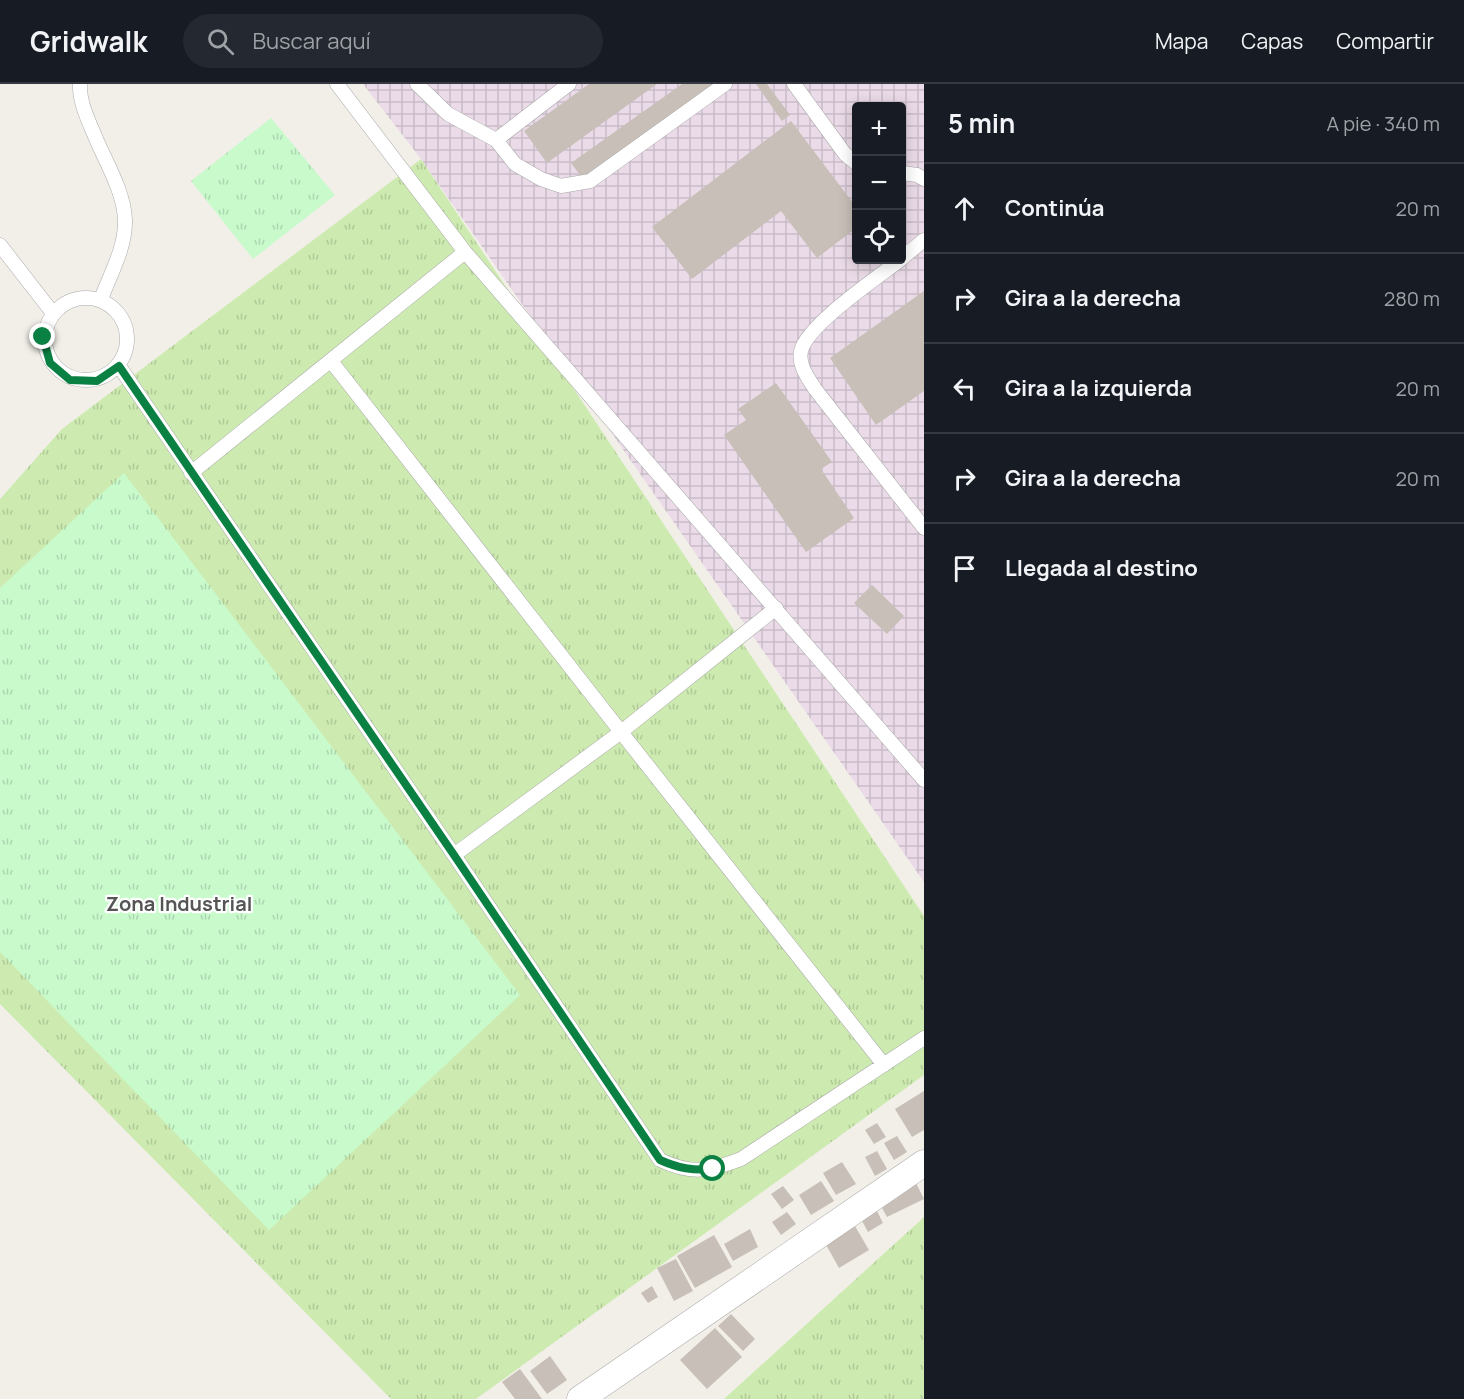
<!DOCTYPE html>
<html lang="es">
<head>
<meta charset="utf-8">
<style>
  :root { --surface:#171b24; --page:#242831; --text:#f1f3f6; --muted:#9ea1a6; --line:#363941 }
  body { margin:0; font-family:Manrope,sans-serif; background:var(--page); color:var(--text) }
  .controls { position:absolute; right:18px; top:18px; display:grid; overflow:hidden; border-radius:6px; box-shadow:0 3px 15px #0003 }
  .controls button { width:54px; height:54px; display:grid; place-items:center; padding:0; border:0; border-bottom:2px solid var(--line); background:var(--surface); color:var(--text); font:30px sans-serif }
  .stop { position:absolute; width:18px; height:18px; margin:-14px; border:4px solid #0b8043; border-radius:50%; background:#fff }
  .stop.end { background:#0b8043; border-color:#fff; box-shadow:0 2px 6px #0008 }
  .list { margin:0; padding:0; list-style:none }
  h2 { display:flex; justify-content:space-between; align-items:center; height:78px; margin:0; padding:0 24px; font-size:26px }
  h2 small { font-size:20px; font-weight:400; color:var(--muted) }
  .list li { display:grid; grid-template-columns:39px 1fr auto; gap:18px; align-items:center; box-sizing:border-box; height:90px; padding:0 24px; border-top:2px solid var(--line) }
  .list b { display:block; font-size:22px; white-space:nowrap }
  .list em { font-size:20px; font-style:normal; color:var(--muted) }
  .icon { flex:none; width:33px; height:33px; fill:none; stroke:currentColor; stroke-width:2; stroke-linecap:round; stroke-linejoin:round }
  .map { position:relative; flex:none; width:924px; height:1315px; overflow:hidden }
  header { display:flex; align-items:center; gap:36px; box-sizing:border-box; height:84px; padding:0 30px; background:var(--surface); border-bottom:2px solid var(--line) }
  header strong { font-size:28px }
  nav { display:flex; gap:33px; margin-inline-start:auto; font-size:21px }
  .search { width:420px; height:54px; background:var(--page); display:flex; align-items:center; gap:15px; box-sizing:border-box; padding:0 21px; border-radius:33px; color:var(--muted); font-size:22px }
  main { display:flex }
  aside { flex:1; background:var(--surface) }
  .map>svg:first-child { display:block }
</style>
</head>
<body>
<header>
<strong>Gridwalk</strong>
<div class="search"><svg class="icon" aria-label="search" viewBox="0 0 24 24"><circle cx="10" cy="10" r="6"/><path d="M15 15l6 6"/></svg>Buscar aquí</div>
<nav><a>Mapa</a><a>Capas</a><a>Compartir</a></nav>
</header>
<main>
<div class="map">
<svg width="924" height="1315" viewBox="0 0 924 1315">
  <defs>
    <pattern id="industrial-grid" width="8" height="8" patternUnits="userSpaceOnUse" patternTransform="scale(1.5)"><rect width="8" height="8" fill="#ebdbe8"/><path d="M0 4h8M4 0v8" fill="none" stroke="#c9bcc7"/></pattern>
    <pattern id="grass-tufts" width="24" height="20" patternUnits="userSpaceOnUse" patternTransform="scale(1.5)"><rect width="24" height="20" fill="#cdebb0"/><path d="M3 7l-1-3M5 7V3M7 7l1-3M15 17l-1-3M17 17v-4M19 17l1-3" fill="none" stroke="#b0c997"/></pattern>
    <pattern id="park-tufts" width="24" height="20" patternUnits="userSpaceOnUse" patternTransform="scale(1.5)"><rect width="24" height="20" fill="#c8facc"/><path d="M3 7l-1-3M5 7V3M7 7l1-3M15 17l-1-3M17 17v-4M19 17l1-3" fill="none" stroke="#acd6af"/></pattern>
  </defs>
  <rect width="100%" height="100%" fill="#f2efe9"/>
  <path fill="url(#industrial-grid)" fill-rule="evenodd" d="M363 0H924V798L421 75ZM856 22H902V176H856Z"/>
  <path fill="url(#grass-tufts)" d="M421 75 924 832V991L476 1315H391L0 920V415L62 345Z
    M924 1133V1315H724L923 1134Z"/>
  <path fill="url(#park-tufts)" d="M271 34 335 111 253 175 191 97Z
    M124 389 520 911 269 1146 0 868V504Z"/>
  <path fill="#c7bfb8" d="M589 0H657L547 79 524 47Z
    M682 0H717L583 95 571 79Z
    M756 0H767L790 31 782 37Z
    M791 37 856 123V144L817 174 781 127 692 195 652 143Z
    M924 207V307L876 341 830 274Z
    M776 299 832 378 821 385 854 434 806 468 724 351 746 336 738 325Z
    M872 501 904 532 887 550 854 519Z
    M924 1007V1046L912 1053 895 1025Z
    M877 1039 886 1053 874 1060 865 1046Z
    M897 1052 907 1068 894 1076 884 1059Z
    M877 1067 887 1085 875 1092 865 1073Z
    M842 1078 856 1100 836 1111 823 1089Z
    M821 1097 834 1117 811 1131 799 1111Z
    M916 1099 924 1115 887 1133 881 1122 897 1114 895 1110Z
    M783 1102 794 1116 782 1125 771 1110Z
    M877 1127 883 1139 868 1148 861 1135Z
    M787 1128 796 1140 781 1151 772 1138Z
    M855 1142 869 1166 839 1184 825 1159Z
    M750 1145 758 1163 733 1177 724 1160Z
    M714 1151 732 1183 695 1204 677 1172Z
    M676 1175 693 1207 674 1217 657 1184Z
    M652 1202 658 1213 648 1219 641 1209Z
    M731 1230 755 1255 743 1267 718 1242Z
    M715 1244 742 1273 707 1305 680 1276Z
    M550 1272 567 1296 547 1310 530 1287Z
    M520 1285 542 1315H515L502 1298Z"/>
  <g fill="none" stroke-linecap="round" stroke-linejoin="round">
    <defs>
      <path id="service" d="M80 0C79 19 90 40 97 57 108 82 124 109 125 136 126 163 110 191 101 215
        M337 0 465 168 924 696
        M417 0 448 30 496 56 515 80 541 95 561 102 590 97 725 0
        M794 0 845 70 856 79
        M496 56 569 0
        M902 89 917 91 924 95
        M0 161 52 228
        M902 174 924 156
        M900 176C878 193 807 241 801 267 798 281 808 294 815 305L924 444
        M45 255a41 41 0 1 1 82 0a41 41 0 1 1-82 0Z
        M331 277 621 648 884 981
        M119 282 454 771 660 1076C692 1091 709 1087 741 1075L924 954
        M191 389 465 168
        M454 771 621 648 776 524"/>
      <path id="minor" d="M580 1315 924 1079"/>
    </defs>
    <use href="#service" stroke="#a9a9a9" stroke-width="15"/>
    <use href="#minor" stroke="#a9a9a9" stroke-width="27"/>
    <use href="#service" stroke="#fff" stroke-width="14"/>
    <use href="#minor" stroke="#fff" stroke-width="26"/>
  </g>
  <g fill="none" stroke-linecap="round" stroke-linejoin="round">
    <path stroke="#0b8043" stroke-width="8" d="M43 253 50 279 70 296 97 297 119 282 454 771 660 1076C678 1084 693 1087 713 1085"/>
  </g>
  <g text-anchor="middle" stroke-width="4.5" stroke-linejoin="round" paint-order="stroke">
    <g font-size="20" font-weight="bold" fill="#555" stroke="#fff">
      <text x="179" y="827">Zona Industrial</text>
    </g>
  </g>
</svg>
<div class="controls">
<button>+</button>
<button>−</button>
<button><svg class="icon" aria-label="locate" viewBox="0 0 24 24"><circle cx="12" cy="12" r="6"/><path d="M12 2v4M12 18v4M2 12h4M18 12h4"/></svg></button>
</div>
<div class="stop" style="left:713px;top:1085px"></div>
<div class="stop end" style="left:43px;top:253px"></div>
</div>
<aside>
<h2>5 min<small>A pie · 340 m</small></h2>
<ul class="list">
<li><svg class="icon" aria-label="ahead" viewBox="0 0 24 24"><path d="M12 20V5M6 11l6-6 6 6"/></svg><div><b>Continúa</b></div><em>20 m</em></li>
<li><svg class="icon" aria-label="right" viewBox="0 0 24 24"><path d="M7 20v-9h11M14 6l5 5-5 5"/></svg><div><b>Gira a la derecha</b></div><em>280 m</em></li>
<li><svg class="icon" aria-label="left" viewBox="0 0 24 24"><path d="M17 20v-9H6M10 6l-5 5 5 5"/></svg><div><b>Gira a la izquierda</b></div><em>20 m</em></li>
<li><svg class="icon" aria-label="right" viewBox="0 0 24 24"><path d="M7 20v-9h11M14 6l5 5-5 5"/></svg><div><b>Gira a la derecha</b></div><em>20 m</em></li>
<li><svg class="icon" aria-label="arrive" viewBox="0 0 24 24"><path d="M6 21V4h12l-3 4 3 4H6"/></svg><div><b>Llegada al destino</b></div></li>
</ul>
</aside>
</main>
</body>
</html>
